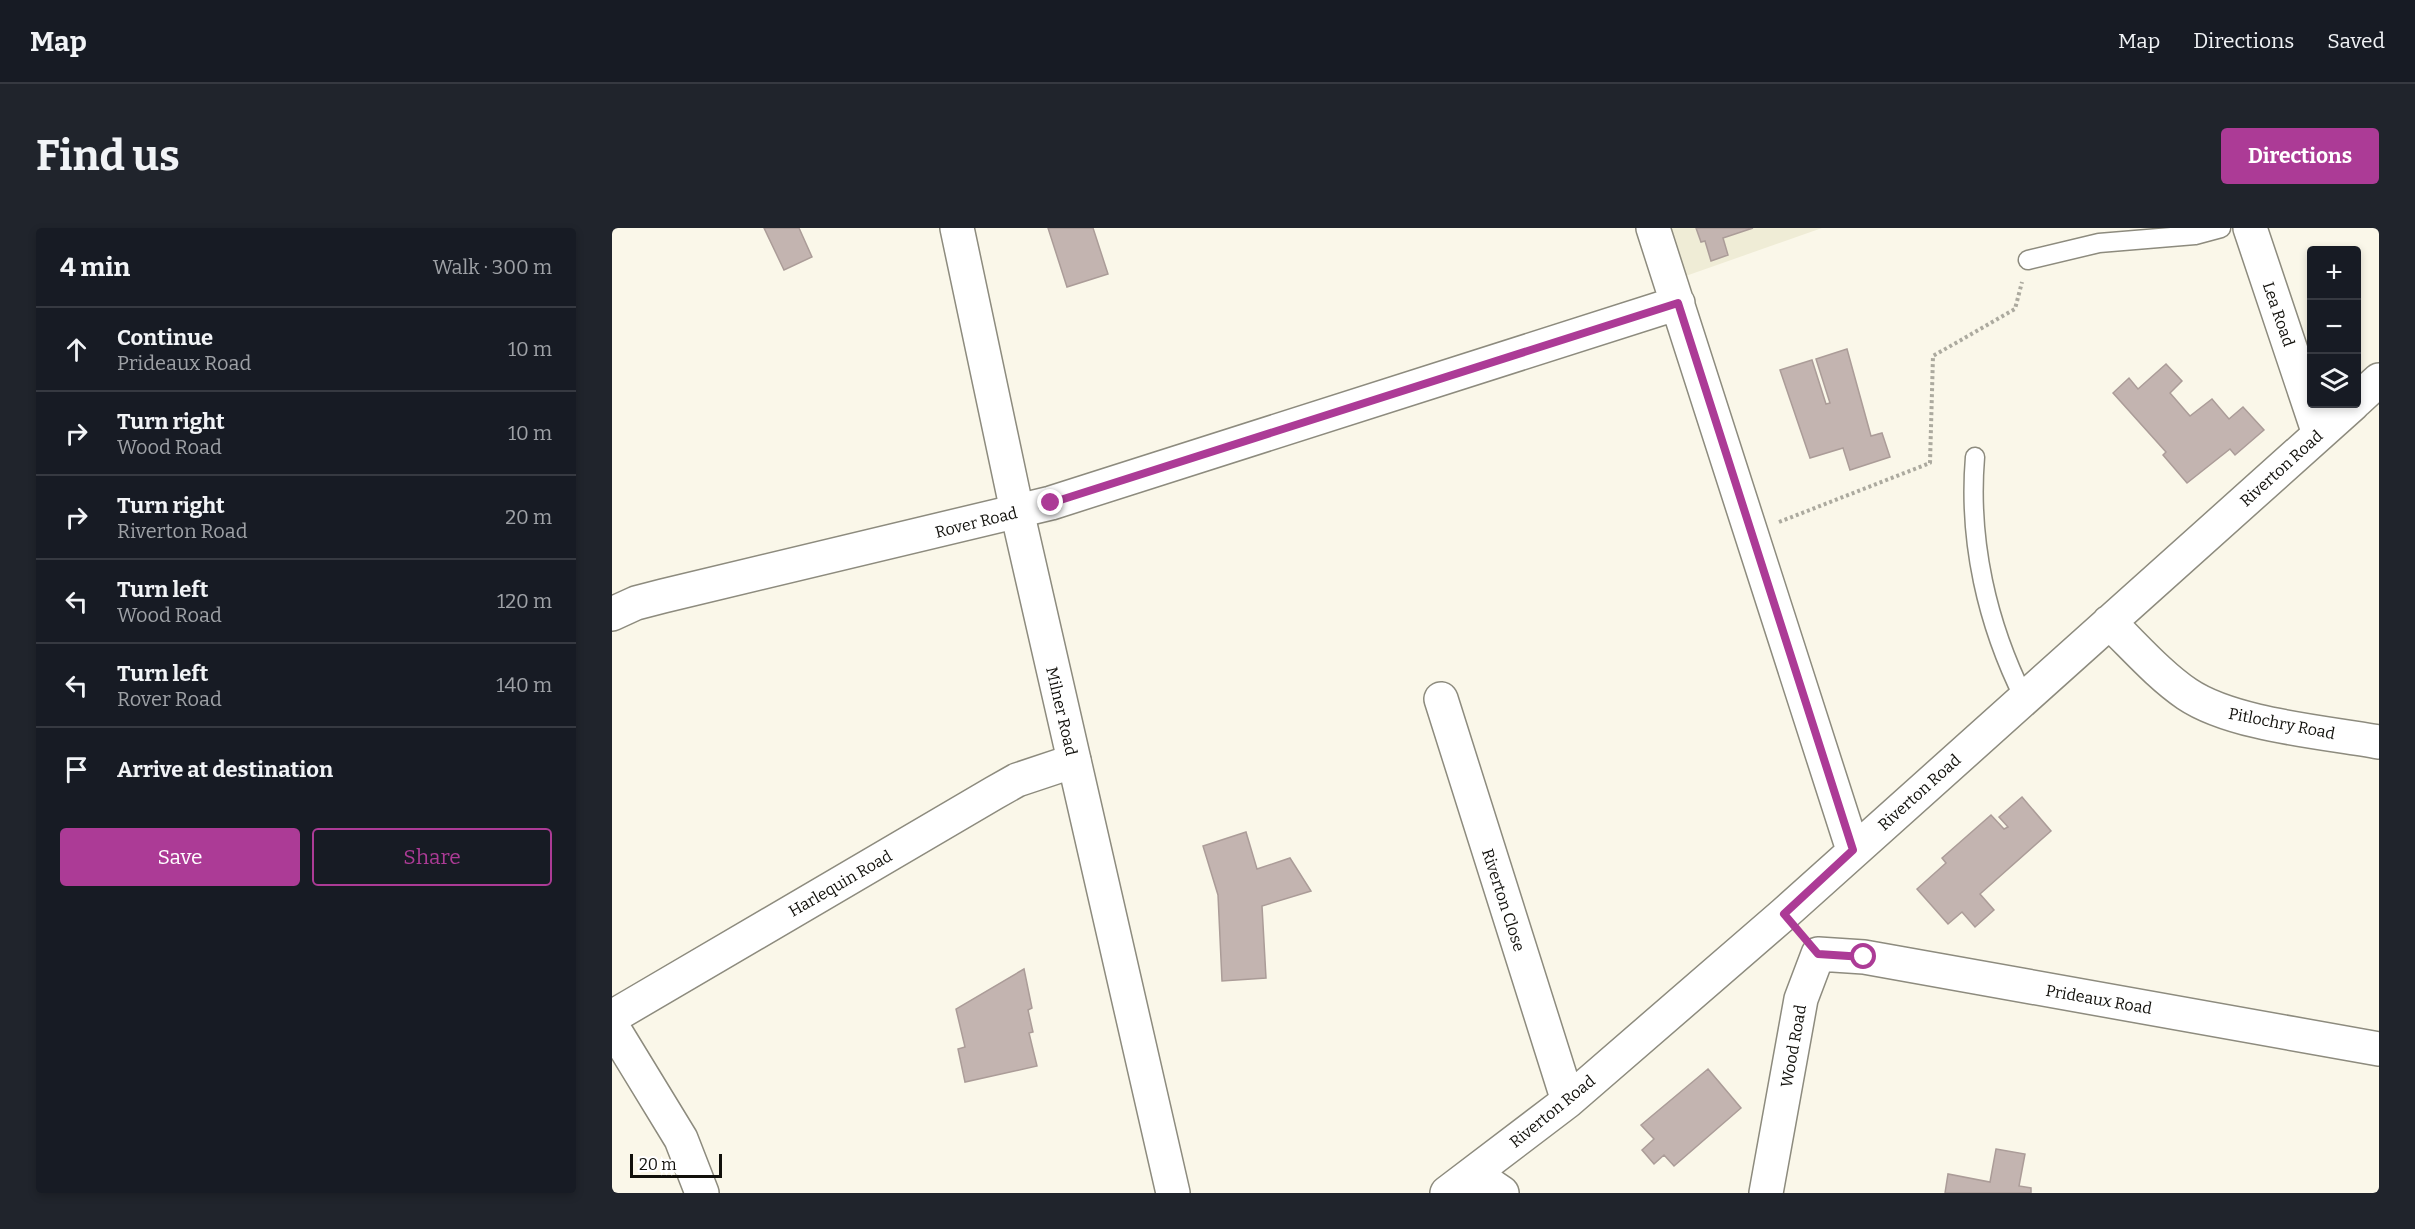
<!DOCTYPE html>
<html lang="en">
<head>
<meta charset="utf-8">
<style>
  :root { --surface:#171b24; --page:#20242c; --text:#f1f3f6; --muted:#9ea1a6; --line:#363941; --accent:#ac3b96 }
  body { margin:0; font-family:Bitter,serif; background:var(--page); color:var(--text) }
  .controls { position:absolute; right:18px; top:18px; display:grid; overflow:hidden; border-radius:6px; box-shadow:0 3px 9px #0003 }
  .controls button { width:54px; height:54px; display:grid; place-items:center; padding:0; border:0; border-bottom:2px solid var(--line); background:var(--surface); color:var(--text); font:30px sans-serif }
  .scale { position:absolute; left:18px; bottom:15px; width:92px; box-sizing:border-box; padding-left:6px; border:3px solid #11100b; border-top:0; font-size:16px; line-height:21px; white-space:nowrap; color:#11100b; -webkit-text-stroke:4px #fff; paint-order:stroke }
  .stop { position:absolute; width:18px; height:18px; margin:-14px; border:4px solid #ac3b96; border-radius:50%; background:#fff }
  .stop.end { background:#ac3b96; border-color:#fff; box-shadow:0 2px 6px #0008 }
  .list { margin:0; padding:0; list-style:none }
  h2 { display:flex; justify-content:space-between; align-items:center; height:78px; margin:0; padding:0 24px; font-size:26px }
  h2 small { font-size:20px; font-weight:400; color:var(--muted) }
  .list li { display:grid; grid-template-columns:39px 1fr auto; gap:18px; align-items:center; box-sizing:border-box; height:84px; padding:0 24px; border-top:2px solid var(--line) }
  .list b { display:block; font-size:22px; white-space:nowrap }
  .list p { margin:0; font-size:20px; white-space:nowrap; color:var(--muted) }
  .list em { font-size:20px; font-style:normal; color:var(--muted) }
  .actions { display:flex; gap:12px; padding:18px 24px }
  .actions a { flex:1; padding:14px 0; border:2px solid var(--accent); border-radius:6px; text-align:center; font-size:21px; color:var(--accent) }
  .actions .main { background:var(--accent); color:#fff }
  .icon { flex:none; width:33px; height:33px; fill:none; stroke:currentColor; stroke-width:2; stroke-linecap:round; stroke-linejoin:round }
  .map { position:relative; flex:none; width:1767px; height:965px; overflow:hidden; border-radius:6px }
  header { display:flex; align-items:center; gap:36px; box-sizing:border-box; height:84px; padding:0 30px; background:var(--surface); border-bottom:2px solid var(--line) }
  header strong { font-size:28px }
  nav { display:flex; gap:33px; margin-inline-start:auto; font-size:21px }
  .intro { display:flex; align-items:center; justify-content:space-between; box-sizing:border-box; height:144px; padding:0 36px }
  h1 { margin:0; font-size:42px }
  .button { padding:15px 27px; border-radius:6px; background:var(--accent); color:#fff; font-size:21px; font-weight:700 }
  main { display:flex; gap:36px; padding:0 36px }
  aside { flex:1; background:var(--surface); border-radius:6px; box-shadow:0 3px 9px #0003 }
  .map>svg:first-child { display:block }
</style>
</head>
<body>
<header>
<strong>Map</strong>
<nav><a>Map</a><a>Directions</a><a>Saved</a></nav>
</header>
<div class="intro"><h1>Find us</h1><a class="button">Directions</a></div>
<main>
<aside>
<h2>4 min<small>Walk · 300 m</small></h2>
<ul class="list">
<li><svg class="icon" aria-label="ahead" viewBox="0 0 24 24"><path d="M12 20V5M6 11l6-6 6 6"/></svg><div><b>Continue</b><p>Prideaux Road</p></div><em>10 m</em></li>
<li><svg class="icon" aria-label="right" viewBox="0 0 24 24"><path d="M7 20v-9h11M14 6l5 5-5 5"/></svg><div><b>Turn right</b><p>Wood Road</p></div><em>10 m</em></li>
<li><svg class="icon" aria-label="right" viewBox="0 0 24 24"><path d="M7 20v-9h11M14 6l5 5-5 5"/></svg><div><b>Turn right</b><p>Riverton Road</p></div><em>20 m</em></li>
<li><svg class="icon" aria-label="left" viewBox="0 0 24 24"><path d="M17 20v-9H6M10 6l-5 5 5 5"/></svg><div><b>Turn left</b><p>Wood Road</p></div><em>120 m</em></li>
<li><svg class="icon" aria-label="left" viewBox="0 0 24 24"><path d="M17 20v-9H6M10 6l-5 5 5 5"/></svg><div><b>Turn left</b><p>Rover Road</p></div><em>140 m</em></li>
<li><svg class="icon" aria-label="arrive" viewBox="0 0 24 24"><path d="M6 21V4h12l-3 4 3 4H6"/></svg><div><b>Arrive at destination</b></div></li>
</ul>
<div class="actions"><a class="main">Save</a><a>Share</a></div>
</aside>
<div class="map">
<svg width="1767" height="965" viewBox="0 0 1767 965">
  <rect width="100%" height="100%" fill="#faf7e9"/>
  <path fill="#efecd6" d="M1052 0H1210L1068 50Z"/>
  <path fill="#c3b4b0" stroke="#ab9c98" stroke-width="1.5" d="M152 0H187L200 29 172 42Z
    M436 0H481L496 46 455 59Z
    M1084 0H1141L1111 10 1116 27 1099 33 1093 13 1089 14Z
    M1235 121 1259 208 1270 205 1278 229 1238 242 1231 220 1198 230 1168 142 1200 132 1214 176 1218 175 1204 131Z
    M1554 136 1570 153 1558 165 1578 188 1600 171 1617 191 1631 179 1652 202 1623 227 1618 221 1575 255 1551 227 1554 224 1501 165 1517 150 1526 161Z
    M1410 569 1439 603 1368 666 1382 682 1363 699 1350 684 1336 696 1305 661 1334 635 1330 630 1379 587 1392 601 1396 599 1387 589Z
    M634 604 645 641 678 630 699 663 650 678 654 750 610 753 606 667 591 618Z
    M412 741 420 780 416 782 421 804 417 805 425 838 353 854 346 821 353 819 344 781Z
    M1096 841 1129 880 1062 938 1052 927 1042 936 1030 922 1042 911 1029 897Z
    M1384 921 1413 926 1407 958 1419 960V965H1333L1336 946 1378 954Z"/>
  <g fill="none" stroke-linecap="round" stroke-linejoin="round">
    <defs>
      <path id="service" d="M1416 32 1487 15 1583 7 1609 0
        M1363 229C1356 313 1375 396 1412 470"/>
      <path id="minor" d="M1041 0 1241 622
        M1638 0 1707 206
        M1744 173 1767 152
        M0 386 24 375 51 368 439 275 1066 75
        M1497 394C1522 418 1547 447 1575 466 1621 497 1712 504 1767 514
        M829 471 956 873
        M1206 726 1252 729 1767 821
        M0 789 382 565 405 552 462 533
        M0 798 69 911 90 965
        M862 946 890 965
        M835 965 956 873 1172 686 1741 176
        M1154 965 1189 771 1206 726"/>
      <path id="secondary" d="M345 0 405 283 561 965"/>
    </defs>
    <use href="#service" stroke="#8d8b7e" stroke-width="21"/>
    <use href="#minor" stroke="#8d8b7e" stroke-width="36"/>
    <use href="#secondary" stroke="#8d8b7e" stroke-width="36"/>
    <path stroke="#acaa9f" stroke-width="4" stroke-dasharray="3 3" stroke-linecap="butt" d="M1167 294 1318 235 1321 128 1403 81 1410 54"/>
    <use href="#service" stroke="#fff" stroke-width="18"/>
    <use href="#minor" stroke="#fff" stroke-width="33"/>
    <use href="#secondary" stroke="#fff" stroke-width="33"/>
  </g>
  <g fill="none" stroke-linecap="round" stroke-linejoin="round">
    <path stroke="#ac3b96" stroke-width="8" d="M439 275 1066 75 1241 622 1172 686 1206 726 1252 729"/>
  </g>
  <g text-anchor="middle" stroke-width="4.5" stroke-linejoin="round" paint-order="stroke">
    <g font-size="16" fill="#11100b" stroke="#fff">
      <text transform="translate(1667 86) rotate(71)" y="6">Lea Road</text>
      <text transform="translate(1669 240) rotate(-42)" y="6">Riverton Road</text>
      <text transform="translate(364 294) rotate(-14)" y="6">Rover Road</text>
      <text transform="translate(450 483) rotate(77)" y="6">Milner Road</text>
      <text transform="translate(1670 495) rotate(11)" y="6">Pitlochry Road</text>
      <text transform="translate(1307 564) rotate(-42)" y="6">Riverton Road</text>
      <text transform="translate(228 655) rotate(-30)" y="6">Harlequin Road</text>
      <text transform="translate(892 672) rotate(72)" y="6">Riverton Close</text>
      <text transform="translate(1487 771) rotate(10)" y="6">Prideaux Road</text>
      <text transform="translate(1181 818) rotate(-80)" y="6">Wood Road</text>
      <text transform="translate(940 883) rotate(-39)" y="6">Riverton Road</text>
    </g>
  </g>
</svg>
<div class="controls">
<button>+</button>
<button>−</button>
<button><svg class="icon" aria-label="layers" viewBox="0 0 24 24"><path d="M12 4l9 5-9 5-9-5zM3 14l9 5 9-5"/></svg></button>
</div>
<div class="scale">20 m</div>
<div class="stop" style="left:1252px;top:729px"></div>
<div class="stop end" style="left:439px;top:275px"></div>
</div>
</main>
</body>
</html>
